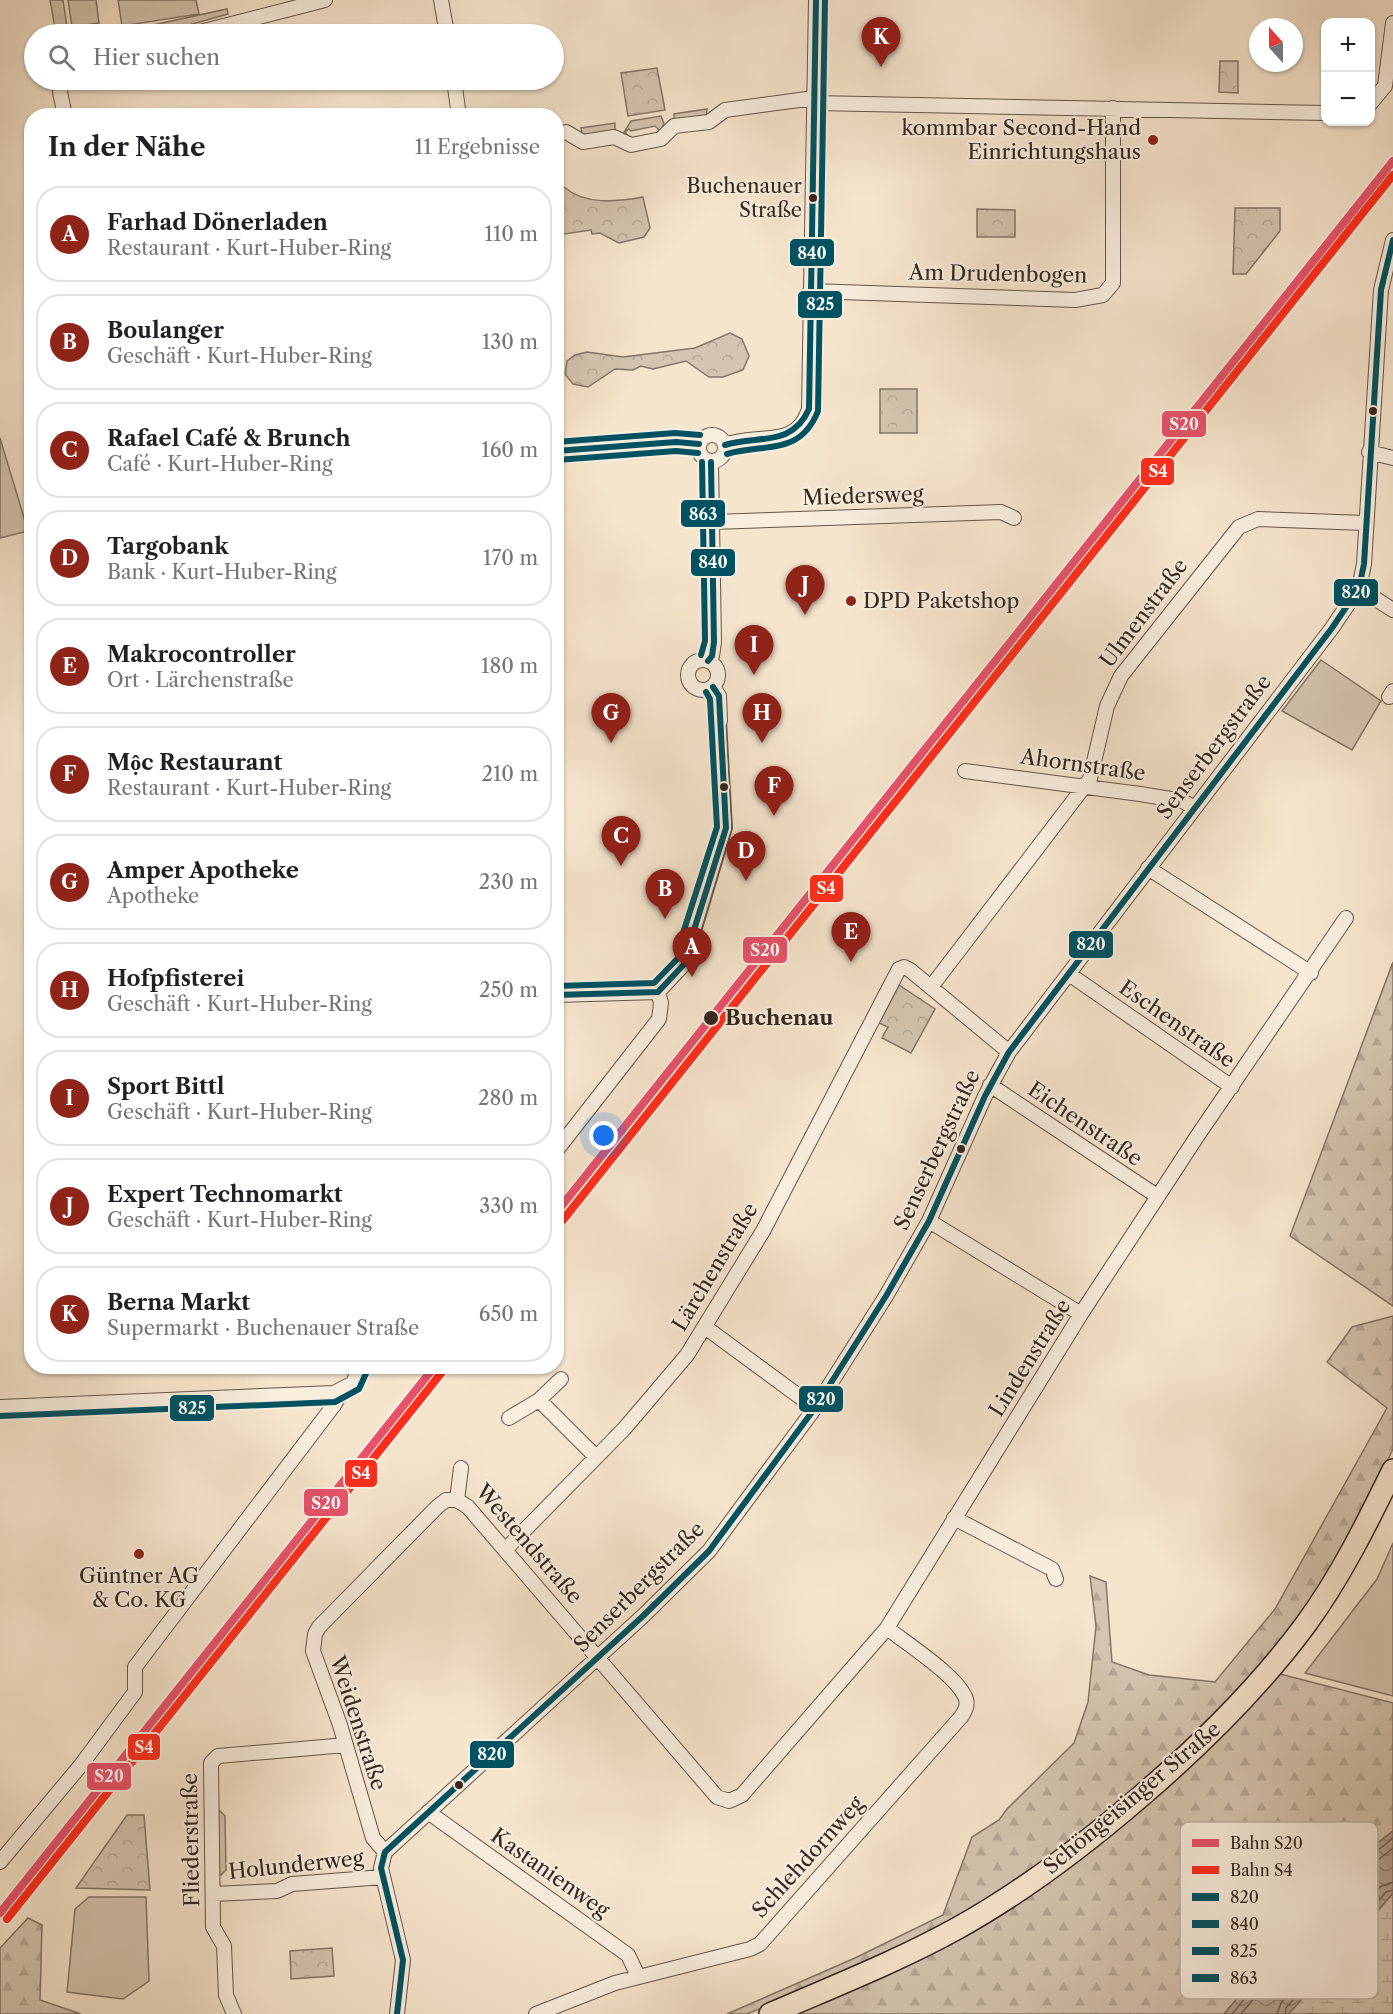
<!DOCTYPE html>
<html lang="de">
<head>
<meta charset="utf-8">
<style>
  :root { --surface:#fff; --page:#f6f6f6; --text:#202124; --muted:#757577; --line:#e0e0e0; --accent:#8f2418 }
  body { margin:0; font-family:"Libre Caslon Text",serif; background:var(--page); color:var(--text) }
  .controls { position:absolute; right:18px; top:18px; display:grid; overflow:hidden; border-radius:12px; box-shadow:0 2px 4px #0004 }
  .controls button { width:54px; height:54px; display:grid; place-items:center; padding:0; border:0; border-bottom:2px solid var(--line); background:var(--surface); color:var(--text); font:30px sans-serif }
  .compass { position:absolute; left:1249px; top:18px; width:54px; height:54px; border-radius:50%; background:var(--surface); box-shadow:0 2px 4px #0004; rotate:339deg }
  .you { position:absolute; left:604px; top:1136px; width:21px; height:21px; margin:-15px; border:4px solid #fff; border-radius:50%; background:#1a73e8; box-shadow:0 0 0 9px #1a73e833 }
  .badge { display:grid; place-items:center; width:39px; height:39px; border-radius:50%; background:var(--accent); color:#fff; font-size:20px; font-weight:700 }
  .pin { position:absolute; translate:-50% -50px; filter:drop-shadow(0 2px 3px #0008) }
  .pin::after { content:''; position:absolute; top:32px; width:21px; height:18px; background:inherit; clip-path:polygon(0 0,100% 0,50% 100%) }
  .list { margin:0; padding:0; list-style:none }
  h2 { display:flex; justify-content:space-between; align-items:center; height:78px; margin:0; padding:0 24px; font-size:26px }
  h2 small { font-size:20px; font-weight:400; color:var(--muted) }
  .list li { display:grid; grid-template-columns:39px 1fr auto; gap:18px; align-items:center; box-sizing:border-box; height:96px; margin:0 12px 12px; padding:0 12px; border:2px solid var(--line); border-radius:24px }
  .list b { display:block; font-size:22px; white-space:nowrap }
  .list p { margin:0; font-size:20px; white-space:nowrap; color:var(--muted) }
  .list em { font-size:20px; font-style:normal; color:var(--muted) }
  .icon { flex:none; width:33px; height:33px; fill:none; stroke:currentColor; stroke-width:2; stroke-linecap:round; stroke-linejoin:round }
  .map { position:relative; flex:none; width:1393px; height:2014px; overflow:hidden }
  .search { position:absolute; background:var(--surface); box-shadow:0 2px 4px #0004; left:24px; top:24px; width:540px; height:66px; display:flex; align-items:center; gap:15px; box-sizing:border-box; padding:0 21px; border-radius:33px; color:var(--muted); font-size:22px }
  .panel { position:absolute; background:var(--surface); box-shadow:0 2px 4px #0004; left:24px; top:108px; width:540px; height:1266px; border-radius:24px }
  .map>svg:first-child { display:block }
</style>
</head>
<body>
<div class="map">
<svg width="1393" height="2014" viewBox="0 0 1393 2014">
  <defs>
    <pattern id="forest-firs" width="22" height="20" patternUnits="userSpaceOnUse" patternTransform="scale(1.5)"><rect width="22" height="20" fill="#d5c5b0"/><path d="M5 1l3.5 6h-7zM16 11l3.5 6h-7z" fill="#b7a997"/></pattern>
    <pattern id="wetland-marsh" width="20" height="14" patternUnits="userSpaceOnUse" patternTransform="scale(1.5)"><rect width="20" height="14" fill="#d5c5b0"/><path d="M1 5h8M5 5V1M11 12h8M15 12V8" fill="none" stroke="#b7a997"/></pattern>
    <pattern id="park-crowns" width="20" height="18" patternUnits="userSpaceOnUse" patternTransform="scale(1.5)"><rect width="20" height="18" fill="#d5c5b0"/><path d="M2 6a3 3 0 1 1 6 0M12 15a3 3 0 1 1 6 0" fill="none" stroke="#b7a997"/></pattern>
    <pattern id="water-waves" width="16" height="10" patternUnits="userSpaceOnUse" patternTransform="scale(1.5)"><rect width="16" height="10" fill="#b4a492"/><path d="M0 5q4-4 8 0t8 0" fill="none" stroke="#938577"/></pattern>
  </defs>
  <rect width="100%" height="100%" fill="#f6e5cd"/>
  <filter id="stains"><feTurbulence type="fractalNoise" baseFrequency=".00333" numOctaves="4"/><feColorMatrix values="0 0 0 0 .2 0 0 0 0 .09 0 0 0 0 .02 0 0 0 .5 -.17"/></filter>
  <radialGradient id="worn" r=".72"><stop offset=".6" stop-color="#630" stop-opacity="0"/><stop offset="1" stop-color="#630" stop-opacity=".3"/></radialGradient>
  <path fill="#d5c5b0" stroke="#847668" stroke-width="1.5" d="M50 0H63L68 34H56Z
    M68 0H96L99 23 72 27Z
    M118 0H196L199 14 122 26Z
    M227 9 228 14 157 34H111Z
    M707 109 706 118 674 120V114Z
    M661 116 664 124 660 131 655 126 631 131 629 129 625 132 631 139 623 134 631 121Z
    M615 123V133L586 137 582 133 581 128Z
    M0 438 28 531 0 538Z
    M1321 660 1381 701 1352 750 1282 711Z
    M1393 1543V1696L1305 1673 1377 1579Z
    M220 1811 225 1816 226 1870 221 1875 216 1873 218 1812Z
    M89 1897H146L149 1981 123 1999 67 1992 75 1909Z"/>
  <path fill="url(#forest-firs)" stroke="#847668" stroke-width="1.5" d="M1393 962V1306L1290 1236Z
    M1393 1316V1449L1339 1560 1268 1660 1156 1773 1053 1859 955 1921 842 1975 747 2014H727L855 1958 943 1915 972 1837 999 1820 1007 1809 1074 1743 1088 1702 1096 1626 1090 1576 1106 1582 1112 1662 1149 1675 1215 1682 1275 1609 1387 1408 1327 1362 1352 1327Z
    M1280 1674 1393 1703V1831L1346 1868 1224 2014H793L871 1979 1202 1754Z
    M28 1918 42 1925 40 2000 81 2014H0V1948Z"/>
  <path fill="url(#wetland-marsh)" stroke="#847668" stroke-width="1.5" d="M1393 1893V2014H1288Z"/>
  <path fill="url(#park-crowns)" stroke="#847668" stroke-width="1.5" d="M1220 61H1238V93L1219 92Z
    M657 68 665 110 628 116 621 73Z
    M564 187C585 205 616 202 643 197L650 228 644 237 619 243 600 233 592 234 591 230 557 235V189Z
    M1235 208H1280V231L1246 274H1233Z
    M977 209 1015 210V237H977Z
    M730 333 742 339 749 356 743 370 723 377H709L686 361 653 369 641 366 633 370 615 369 588 387 573 384 565 374 567 361 575 355 587 352 623 357 695 348Z
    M880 389H917V433H880Z
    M899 985 935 1009 911 1053 882 1038 888 1027 879 1023Z
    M127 1815H144L150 1890 76 1888Z
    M332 1948 334 1976 291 1979 290 1951Z"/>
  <path fill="url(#water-waves)" stroke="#817264" stroke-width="1.5" d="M1393 1831V1893L1296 2006 1288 2014H1224L1346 1868Z"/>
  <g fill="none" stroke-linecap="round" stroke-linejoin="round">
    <path stroke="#746559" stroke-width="1.5" d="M1367 1880 1371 1885 1295 1973 1291 1974V1969Z
      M1232 2014 1350 1873 1393 1838
      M1241 2014 1355 1878 1393 1848
      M1277 2014 1281 2003 1380 1887 1393 1882
      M1285 2014 1286 2008 1386 1892 1393 1890"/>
    <defs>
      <path id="pedestrian" d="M692 941 726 828 720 721"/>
      <path id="minor" d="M441 0 447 34
        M192 34 325 0
        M62 80 60 92 65 116
        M454 80 459 116
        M814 103 1326 113
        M1370 104 1385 86 1393 23
        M556 134 566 132 583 142 614 137 631 145 661 139 674 126 709 122 725 110 814 98
        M810 291 1075 300 1103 295 1113 283V108
        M699 448a13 13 0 1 1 26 0a13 13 0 1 1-26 0Z
        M725 445C758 432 797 450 809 409L816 0
        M556 451 676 442 699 444
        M1369 452 1393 458
        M712 522 1001 512 1014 518
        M1359 588 1393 610
        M688 675a15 15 0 1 1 30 0a15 15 0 1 1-30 0Z
        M708 661 712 656 714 642 711 462
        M713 687 719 696 720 721
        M1389 697 1393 691
        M965 771 1140 794 1183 801 1194 808
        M1148 868 1311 973
        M1069 974 1232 1087
        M931 987 1090 779 1107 706 1121 676 1239 527 1258 519 1365 523
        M556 995 658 992 688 960 692 941
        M990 1085 1157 1196
        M556 1151 659 1019 661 1003 658 992
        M929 1221 1081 1314
        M705 1327 815 1408
        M539 1400 561 1379
        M0 1407 334 1393 353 1383 360 1366
        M509 1418 539 1400 596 1457
        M457 1500 468 1507 717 1797 729 1801 742 1795 887 1628 1081 1314 1198 1135 1346 918
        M457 1500 461 1468
        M954 1518 1052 1569 1056 1579
        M506 1549 624 1429 687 1355 763 1231 899 969 904 967 910 970 1009 1052
        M428 1812 628 1955 638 1976
        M385 1852 373 1838 340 1725 313 1651 315 1634 319 1627 437 1507 446 1500H457
        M0 1862 81 1765 135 1692V1667L334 1405 342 1391
        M213 1894 277 1891 292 1884 383 1877
        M234 2014 226 1995 224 1946 213 1927 211 1763 218 1756 346 1745
        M397 2014 403 1960 381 1868 385 1852 643 1616 709 1551 815 1408 886 1296 929 1221 985 1096 1009 1052 1332 628 1359 588 1364 564 1381 290 1393 240
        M536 2014 615 1983 750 1949 760 1944 961 1717C965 1711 968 1706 966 1699 958 1676 907 1644 887 1628"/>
      <path id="primary" d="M770 2014C832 1987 896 1962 956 1929 1023 1892 1082 1847 1140 1797 1202 1744 1258 1689 1306 1624 1341 1576 1367 1523 1393 1470"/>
    </defs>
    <use href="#pedestrian" stroke="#64564b" stroke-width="14"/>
    <use href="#minor" stroke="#64564b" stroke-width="16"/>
    <use href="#primary" stroke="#342620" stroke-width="24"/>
    <use href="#pedestrian" stroke="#f9eede" stroke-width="10"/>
    <use href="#minor" stroke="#f9eede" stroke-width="14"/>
    <use href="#primary" stroke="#f6e5cd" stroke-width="21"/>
    <defs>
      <path id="bus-1" d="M397 2014 403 1960 381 1868 385 1852 643 1616 709 1551 815 1408 886 1296 929 1221 985 1096 1009 1052 1332 628 1359 588 1364 564 1381 290 1393 240"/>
      <path id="bus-2" d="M725 445C759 435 792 447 809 409L816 0
        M556 451 676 442 699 444
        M708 661 712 656 714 642 711 462
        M556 995 658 992 688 960 693 933 726 828 719 696 713 687"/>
      <path id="bus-3" d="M727 454C766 443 800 456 818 411L825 0
        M557 460 676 451 698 453
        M0 1416 335 1402 359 1389 368 1369"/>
      <path id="bus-4" d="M556 442 675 433 700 435
        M701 655 705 641 702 462
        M556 986 654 983 680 956 684 930 717 827 710 699 706 692"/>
    </defs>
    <use href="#bus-1" stroke="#f9eede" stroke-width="10"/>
    <use href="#bus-2" stroke="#f9eede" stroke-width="10"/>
    <use href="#bus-3" stroke="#f9eede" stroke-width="10"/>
    <use href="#bus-4" stroke="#f9eede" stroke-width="10"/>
    <use href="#bus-1" stroke="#005262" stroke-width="6"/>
    <use href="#bus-2" stroke="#005262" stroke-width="6"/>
    <use href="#bus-3" stroke="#005262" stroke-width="6"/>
    <use href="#bus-4" stroke="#005262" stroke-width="6"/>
    <defs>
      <path id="rail-1" d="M556 1213 1393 161
        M0 1913 435 1366"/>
      <path id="rail-2" d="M563 1220 1393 175
        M7 1919 442 1372"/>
    </defs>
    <use href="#rail-1" stroke="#f9eede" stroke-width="12"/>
    <use href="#rail-2" stroke="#f9eede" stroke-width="12"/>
    <use href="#rail-1" stroke="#e7526b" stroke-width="8"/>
    <use href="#rail-2" stroke="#ff2d1d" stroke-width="8"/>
  </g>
  <g fill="#8f2418" stroke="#f9eede" stroke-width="2">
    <circle cx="1153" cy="140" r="6"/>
    <circle cx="851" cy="601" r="6"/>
    <circle cx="139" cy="1554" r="6"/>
  </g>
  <g fill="#342620" stroke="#f9eede" stroke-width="2">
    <circle cx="813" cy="198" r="5"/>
    <circle cx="1373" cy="411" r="5"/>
    <circle cx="724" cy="787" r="5"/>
    <circle cx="711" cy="1018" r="8"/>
    <circle cx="961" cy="1149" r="5"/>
    <circle cx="459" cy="1785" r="5"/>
  </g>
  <g text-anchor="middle" stroke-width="4.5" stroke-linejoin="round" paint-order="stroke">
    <g font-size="20" fill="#342620" stroke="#f9eede" text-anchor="end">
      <text x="802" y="193">Buchenauer<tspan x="802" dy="24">Straße</tspan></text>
    </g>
    <g font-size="21" fill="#342620" stroke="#f9eede" text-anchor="end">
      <text x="1141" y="135">kommbar Second-Hand<tspan x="1141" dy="24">Einrichtungshaus</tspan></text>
      <text x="863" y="608" text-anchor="start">DPD Paketshop</text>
      <text x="139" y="1583" text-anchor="middle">Güntner AG<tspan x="139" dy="24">&amp; Co. KG</tspan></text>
    </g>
    <g font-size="21" fill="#342620" stroke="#f9eede">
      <text transform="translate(998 274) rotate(1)" y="7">Am Drudenbogen</text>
      <text transform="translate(863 496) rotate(-2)" y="7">Miedersweg</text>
      <text transform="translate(1144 613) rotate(-53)" y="7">Ulmenstraße</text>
      <text transform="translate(1214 747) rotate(-53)" y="7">Senserbergstraße</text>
      <text transform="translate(1083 765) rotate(8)" y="7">Ahornstraße</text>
      <text transform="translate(1177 1024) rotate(35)" y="7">Eschenstraße</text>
      <text transform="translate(1085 1124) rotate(34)" y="7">Eichenstraße</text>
      <text transform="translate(937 1150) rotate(-65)" y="7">Senserbergstraße</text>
      <text transform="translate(715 1267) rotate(-59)" y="7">Lärchenstraße</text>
      <text transform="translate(1030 1358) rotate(-58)" y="7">Lindenstraße</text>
      <text transform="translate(529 1544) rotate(49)" y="7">Westendstraße</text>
      <text transform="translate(639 1587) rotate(-45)" y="7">Senserbergstraße</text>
      <text transform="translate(358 1723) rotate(72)" y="7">Weidenstraße</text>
      <text transform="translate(1132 1798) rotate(-40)" y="7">Schöngeisinger Straße</text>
      <text transform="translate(191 1840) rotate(-91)" y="7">Fliederstraße</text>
      <text transform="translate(808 1857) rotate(-48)" y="7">Schlehdornweg</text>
      <text transform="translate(296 1865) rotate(-6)" y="7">Holunderweg</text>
      <text transform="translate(550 1873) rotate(35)" y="7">Kastanienweg</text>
    </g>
    <g font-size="21" font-weight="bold" fill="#342620" stroke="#f9eede" text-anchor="start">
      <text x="725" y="1025">Buchenau</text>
    </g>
  </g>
  <rect x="1180" y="1822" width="198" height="177" rx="9" fill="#f9eede" stroke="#beb2a5" stroke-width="1.5"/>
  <rect x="1192" y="1839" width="27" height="8" fill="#e7526b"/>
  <rect x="1192" y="1866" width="27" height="8" fill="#ff2d1d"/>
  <rect x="1192" y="1893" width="27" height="8" fill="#005262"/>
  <rect x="1192" y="1920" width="27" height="8" fill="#005262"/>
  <rect x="1192" y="1947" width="27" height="8" fill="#005262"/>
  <rect x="1192" y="1974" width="27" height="8" fill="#005262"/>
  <g font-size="16" fill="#342620">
    <text x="1230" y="1849">Bahn S20</text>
    <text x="1230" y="1876">Bahn S4</text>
    <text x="1230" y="1903">820</text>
    <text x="1230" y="1930">840</text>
    <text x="1230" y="1957">825</text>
    <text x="1230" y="1984">863</text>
  </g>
  <g stroke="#f9eede" stroke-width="2">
    <rect x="789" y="238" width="46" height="29" rx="6" fill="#005262"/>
    <rect x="797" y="290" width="46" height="29" rx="6" fill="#005262"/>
    <rect x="1161" y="410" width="46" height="28" rx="6" fill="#e7526b"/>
    <rect x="1140" y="457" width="35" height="29" rx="6" fill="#ff2d1d"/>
    <rect x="680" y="499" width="46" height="29" rx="6" fill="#005262"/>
    <rect x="690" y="548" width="46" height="29" rx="6" fill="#005262"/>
    <rect x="1333" y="578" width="46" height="29" rx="6" fill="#005262"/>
    <rect x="809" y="874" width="35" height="29" rx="6" fill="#ff2d1d"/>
    <rect x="1068" y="930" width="46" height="29" rx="6" fill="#005262"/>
    <rect x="742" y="936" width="46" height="28" rx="6" fill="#e7526b"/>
    <rect x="798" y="1385" width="46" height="28" rx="6" fill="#005262"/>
    <rect x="169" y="1394" width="46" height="28" rx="6" fill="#005262"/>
    <rect x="344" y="1459" width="34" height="29" rx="6" fill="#ff2d1d"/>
    <rect x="303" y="1488" width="46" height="29" rx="6" fill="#e7526b"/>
    <rect x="127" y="1733" width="34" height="28" rx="6" fill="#ff2d1d"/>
    <rect x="469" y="1740" width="46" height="29" rx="6" fill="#005262"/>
    <rect x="86" y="1762" width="46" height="29" rx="6" fill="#e7526b"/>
  </g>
  <g font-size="16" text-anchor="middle" font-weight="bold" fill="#fff">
    <text x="812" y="259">840</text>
    <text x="820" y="310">825</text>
    <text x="1184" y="430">S20</text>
    <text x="1158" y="477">S4</text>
    <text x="703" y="520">863</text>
    <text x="713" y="568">840</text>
    <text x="1356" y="598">820</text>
    <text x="826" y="894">S4</text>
    <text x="1091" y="950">820</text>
    <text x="765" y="956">S20</text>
    <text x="821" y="1405">820</text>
    <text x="192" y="1414">825</text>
    <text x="361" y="1479">S4</text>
    <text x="326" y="1509">S20</text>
    <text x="144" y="1753">S4</text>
    <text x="492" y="1760">820</text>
    <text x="109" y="1782">S20</text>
  </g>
  <rect width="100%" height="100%" filter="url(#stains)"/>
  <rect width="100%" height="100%" fill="url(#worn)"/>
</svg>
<div class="controls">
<button>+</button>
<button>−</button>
</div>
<svg class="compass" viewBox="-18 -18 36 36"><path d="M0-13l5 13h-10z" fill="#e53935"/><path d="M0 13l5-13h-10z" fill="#757577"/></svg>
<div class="you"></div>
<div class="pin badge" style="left:692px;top:977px">A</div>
<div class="pin badge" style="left:665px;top:919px">B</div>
<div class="pin badge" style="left:621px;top:866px">C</div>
<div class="pin badge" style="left:746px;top:881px">D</div>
<div class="pin badge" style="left:851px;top:962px">E</div>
<div class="pin badge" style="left:774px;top:816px">F</div>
<div class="pin badge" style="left:611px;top:743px">G</div>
<div class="pin badge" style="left:762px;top:743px">H</div>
<div class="pin badge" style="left:754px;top:675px">I</div>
<div class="pin badge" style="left:805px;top:615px">J</div>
<div class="pin badge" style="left:881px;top:67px">K</div>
<div class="search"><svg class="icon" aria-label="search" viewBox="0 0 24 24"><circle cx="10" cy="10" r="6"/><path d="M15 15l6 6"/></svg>Hier suchen</div>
<section class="panel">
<h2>In der Nähe<small>11 Ergebnisse</small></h2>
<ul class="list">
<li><span class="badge">A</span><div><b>Farhad Dönerladen</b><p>Restaurant · Kurt-Huber-Ring</p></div><em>110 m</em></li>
<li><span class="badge">B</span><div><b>Boulanger</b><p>Geschäft · Kurt-Huber-Ring</p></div><em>130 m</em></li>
<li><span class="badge">C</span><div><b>Rafael Café &amp; Brunch</b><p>Café · Kurt-Huber-Ring</p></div><em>160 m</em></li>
<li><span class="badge">D</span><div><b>Targobank</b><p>Bank · Kurt-Huber-Ring</p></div><em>170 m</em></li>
<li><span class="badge">E</span><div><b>Makrocontroller</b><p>Ort · Lärchenstraße</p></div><em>180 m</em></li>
<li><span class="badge">F</span><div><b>Mộc Restaurant</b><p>Restaurant · Kurt-Huber-Ring</p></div><em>210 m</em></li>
<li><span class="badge">G</span><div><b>Amper Apotheke</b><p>Apotheke</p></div><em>230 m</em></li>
<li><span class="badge">H</span><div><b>Hofpfisterei</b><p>Geschäft · Kurt-Huber-Ring</p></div><em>250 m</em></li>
<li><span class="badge">I</span><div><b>Sport Bittl</b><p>Geschäft · Kurt-Huber-Ring</p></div><em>280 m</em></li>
<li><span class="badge">J</span><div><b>Expert Technomarkt</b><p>Geschäft · Kurt-Huber-Ring</p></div><em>330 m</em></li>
<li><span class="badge">K</span><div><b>Berna Markt</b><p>Supermarkt · Buchenauer Straße</p></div><em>650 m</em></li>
</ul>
</section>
</div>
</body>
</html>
